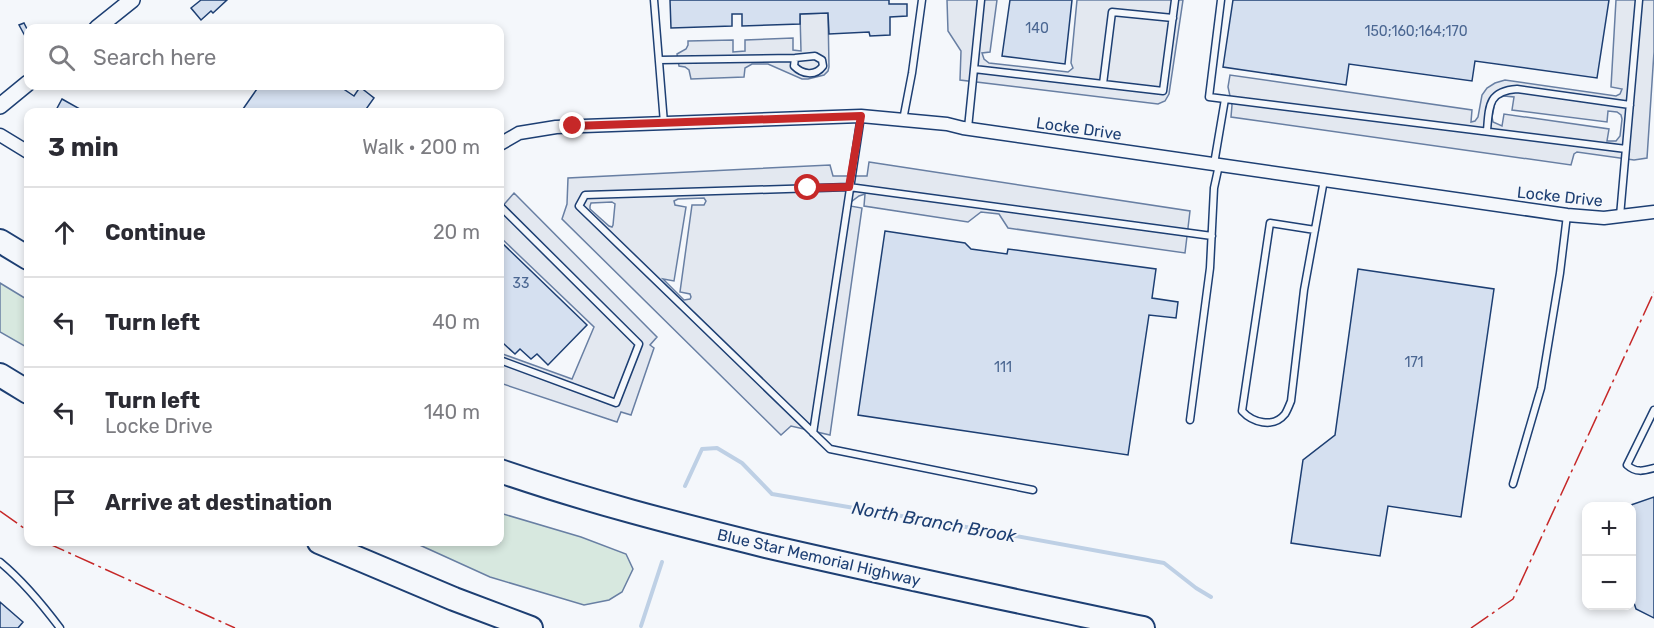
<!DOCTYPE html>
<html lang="en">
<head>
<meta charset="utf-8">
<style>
  :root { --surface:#fff; --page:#f2f2f3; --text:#2b2b33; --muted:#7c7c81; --line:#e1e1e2 }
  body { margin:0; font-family:Rubik,sans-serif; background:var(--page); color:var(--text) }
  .controls { position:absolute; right:18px; bottom:18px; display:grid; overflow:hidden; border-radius:12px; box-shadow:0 3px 9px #0003 }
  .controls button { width:54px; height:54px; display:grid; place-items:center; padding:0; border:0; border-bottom:2px solid var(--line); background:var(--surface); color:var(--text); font:30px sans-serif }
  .stop { position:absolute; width:18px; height:18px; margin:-14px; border:4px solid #c62828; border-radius:50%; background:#fff }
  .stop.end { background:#c62828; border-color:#fff; box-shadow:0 2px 6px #0008 }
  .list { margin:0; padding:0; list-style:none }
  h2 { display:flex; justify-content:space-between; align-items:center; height:78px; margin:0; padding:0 24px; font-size:26px }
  h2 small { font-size:20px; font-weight:400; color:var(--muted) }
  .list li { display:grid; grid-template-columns:39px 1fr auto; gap:18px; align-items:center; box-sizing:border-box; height:90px; padding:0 24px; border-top:2px solid var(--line) }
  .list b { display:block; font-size:22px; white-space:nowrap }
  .list p { margin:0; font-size:20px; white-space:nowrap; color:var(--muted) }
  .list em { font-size:20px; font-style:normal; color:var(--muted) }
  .icon { flex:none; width:33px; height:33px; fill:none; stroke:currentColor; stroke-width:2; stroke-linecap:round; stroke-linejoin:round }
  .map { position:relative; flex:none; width:1654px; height:628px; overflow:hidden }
  .search { position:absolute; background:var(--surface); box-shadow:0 3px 9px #0003; left:24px; top:24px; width:480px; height:66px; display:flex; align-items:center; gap:15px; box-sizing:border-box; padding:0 21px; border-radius:12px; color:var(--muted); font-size:22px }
  .panel { position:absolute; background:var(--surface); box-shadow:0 3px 9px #0003; left:24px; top:108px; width:480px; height:438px; border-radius:12px }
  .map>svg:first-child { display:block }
</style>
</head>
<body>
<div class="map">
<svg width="1654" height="628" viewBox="0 0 1654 628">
  <rect width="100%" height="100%" fill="#f4f7fb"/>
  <path fill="#d7e8df" stroke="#687fa3" stroke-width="1.5" d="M0 283 28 300V348L0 332Z
    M500 513 581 537 626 554 633 569 622 592 609 600 584 605 490 577 413 542H500Z"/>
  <path fill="#e3e8f0" stroke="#687fa3" stroke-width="1.5" fill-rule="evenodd" d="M947 0H997L990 52 982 53 984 59 989 63 1068 72 1073 68 1071 63 1077 0H1183L1169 94 1165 101 1158 104 960 80 961 51 948 31Z
    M1616 0H1654V52L1647 158 1634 160 1577 152 1574 154 1571 165 1231 117 1232 105 1228 87 1230 75 1472 110 1471 122 1475 121 1478 117 1482 95 1487 88 1495 83 1505 80 1616 96 1620 94 1622 89 1611 87ZM1504 96 1514 97 1512 110 1607 122 1608 111 1617 112 1621 115 1622 119 1620 136 1616 141H1607L1609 129 1504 114 1502 126 1493 122 1492 117 1495 102 1498 98Z
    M828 13 829 67 828 71 824 75 808 79H802L768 64H752L745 68 744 77 691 79 689 70 685 67 679 66 677 54 686 49 688 45V41L733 40V52L745 51V40L793 38V50L801 51 800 14Z
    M869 162 1190 211 1185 253 1008 228 999 214 981 212 968 222 864 206 865 194 859 196 851 202 850 206 862 208 830 435 791 426 781 435 562 219 567 204 568 178 830 165 833 176H867ZM704 198 706 201 704 205H692L680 292 690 294 691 297 690 299 684 300 663 279 674 281 686 207 675 205 674 201 678 199ZM612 202 615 204 613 225 612 227 609 226 590 209V206L591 203Z
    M514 193 657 337 650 345 654 348 631 415 621 412 617 422 500 383V353L572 379 594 327 500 237V209Z"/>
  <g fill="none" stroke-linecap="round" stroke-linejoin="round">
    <path stroke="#bed0e5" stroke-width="4" d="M685 486 702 449 717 448 742 463 772 494 966 527 1164 563 1196 588 1211 597
      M641 626 662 562"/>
  </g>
  <path fill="#d5e0f0" stroke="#1d3f73" stroke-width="1.5" d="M201 0H227L213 13 211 11 201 20 191 8Z
    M670 0H889V4H907V16L890 17V35L870 36 869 32 829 34 828 13 800 14V24L742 26V14H732V26L671 28Z
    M1010 0H1072L1065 64 1002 56Z
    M1233 0H1609L1597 78 1475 61 1472 81 1349 64 1346 85 1223 67Z
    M24 23 28 31V34L25 36 19 25Z
    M259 86H339L354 96 360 87 374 98 364 112H249L243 109Z
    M62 99 80 109 79 112H81H55Z
    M885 231 965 243 971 249 1007 254 1008 249 1156 269 1152 298 1178 302 1176 318 1149 315 1128 455 858 415Z
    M500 241 587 325 548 365 537 354 531 359 520 349 515 354 504 344 500 348Z
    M1358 269 1494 289 1461 517 1388 506 1380 556 1291 543 1303 460 1335 435Z
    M1654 497V618L1636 609 1632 597V506H1628Z
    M0 602 23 622 18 628H0Z"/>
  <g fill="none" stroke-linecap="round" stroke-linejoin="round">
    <defs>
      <path id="service" d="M654 0 664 123
        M1221 0 1209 97 1626 149
        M659 60 795 58 815 56 822 60 823 66C815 77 802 74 794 66L795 58
        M974 69 1163 91 1175 0
        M1103 84 1112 12 1173 18
        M903 120 912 73 922 0
        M968 128 981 0
        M1487 131C1489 106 1488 91 1517 89L1630 105
        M1214 164 1225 99
        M500 206 639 344 616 403 500 360
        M1620 216 1639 0
        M1315 230 1270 223 1242 411C1252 422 1273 429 1285 414 1287 411 1289 406 1291 401L1304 290 1324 180
        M1654 410 1627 465C1636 473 1643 471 1654 468
        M1190 420 1210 268 1214 188 1219 165
        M813 433 861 116
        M1513 484 1541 388 1560 273 1567 215
        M1033 490 830 449 579 206 585 195 849 187 1212 236
        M0 562C23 581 42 604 60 628"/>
      <path id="minor" d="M0 135 28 152
        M500 144 519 133 556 127 861 116 947 124 963 128 1567 215 1604 218 1654 212"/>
      <path id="tertiary" d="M97 28 132 0
        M0 106 28 83"/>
      <path id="motorway" d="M0 241 28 258
        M0 375 28 392
        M500 471C587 501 676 524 766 546 891 575 1017 601 1143 628
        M319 542 454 599 531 628"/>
    </defs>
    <use href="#service" stroke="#1d3f73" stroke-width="9"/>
    <use href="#minor" stroke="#1d3f73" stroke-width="15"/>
    <use href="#tertiary" stroke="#1d3f73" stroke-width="18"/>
    <use href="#motorway" stroke="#1d3f73" stroke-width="26"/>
    <use href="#service" stroke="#f4f7fb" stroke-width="6"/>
    <use href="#minor" stroke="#f4f7fb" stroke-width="12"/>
    <use href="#tertiary" stroke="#f4f7fb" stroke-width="15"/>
    <use href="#motorway" stroke="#f4f7fb" stroke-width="22"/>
    <path stroke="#c62828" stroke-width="1.5" stroke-dasharray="21 4.5 3 4.5" stroke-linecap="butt" d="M0 511 28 531
      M45 542 235 628
      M1471 628 1513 599 1654 292"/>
  </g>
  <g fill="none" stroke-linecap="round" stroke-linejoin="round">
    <path stroke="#c62828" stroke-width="8" d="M573 126 861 116 849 187 808 188"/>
  </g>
  <g text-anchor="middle" stroke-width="4.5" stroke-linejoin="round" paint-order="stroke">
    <g font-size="14" fill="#4b6792">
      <text x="1037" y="33">140</text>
      <text x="1416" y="36">150;160;164;170</text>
      <text x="521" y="288">33</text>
      <text x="1414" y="367">171</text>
      <text x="1003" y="372">111</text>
    </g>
    <g font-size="16" fill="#1d3f73" stroke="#f4f7fb">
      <text transform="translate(1079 128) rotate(8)" y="6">Locke Drive</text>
      <text transform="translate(1560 196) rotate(6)" y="6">Locke Drive</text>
      <text transform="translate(819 557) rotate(13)" y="6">Blue Star Memorial Highway</text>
    </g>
    <g font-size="18" font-style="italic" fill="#1d3f73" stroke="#f4f7fb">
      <text transform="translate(934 522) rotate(10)" y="6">North Branch Brook</text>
    </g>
  </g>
</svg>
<div class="controls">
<button>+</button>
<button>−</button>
</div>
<div class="stop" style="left:808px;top:188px"></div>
<div class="stop end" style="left:573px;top:126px"></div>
<div class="search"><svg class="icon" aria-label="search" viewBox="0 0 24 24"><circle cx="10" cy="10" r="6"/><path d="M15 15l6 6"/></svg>Search here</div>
<section class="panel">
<h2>3 min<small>Walk · 200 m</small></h2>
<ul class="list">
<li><svg class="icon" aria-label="ahead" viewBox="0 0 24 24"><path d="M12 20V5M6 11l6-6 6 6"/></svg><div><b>Continue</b></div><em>20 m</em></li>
<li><svg class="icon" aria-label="left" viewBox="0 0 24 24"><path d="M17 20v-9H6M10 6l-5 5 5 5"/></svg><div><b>Turn left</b></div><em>40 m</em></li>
<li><svg class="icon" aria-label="left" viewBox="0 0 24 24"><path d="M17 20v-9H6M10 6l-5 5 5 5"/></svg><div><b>Turn left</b><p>Locke Drive</p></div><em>140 m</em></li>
<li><svg class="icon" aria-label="arrive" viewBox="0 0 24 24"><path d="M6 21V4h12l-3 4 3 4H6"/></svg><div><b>Arrive at destination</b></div></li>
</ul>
</section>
</div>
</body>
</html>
